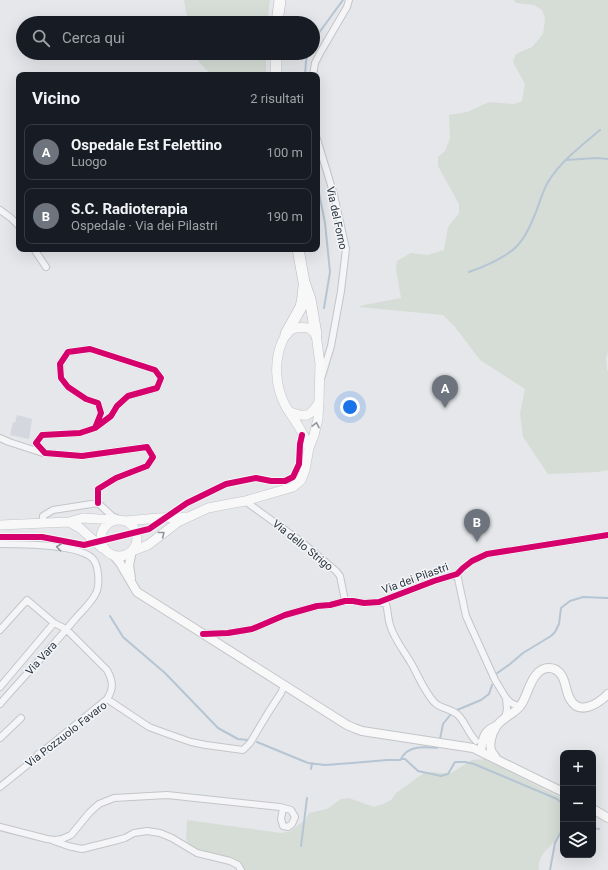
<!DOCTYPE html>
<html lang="it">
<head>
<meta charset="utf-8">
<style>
  :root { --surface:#171b24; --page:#20242c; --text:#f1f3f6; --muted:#9ea1a6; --line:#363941; --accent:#6d747d }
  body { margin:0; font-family:Roboto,sans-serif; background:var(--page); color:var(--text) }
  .controls { position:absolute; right:12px; bottom:12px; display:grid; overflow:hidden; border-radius:8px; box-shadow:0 4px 16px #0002 }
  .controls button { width:36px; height:36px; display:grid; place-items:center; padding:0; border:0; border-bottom:1px solid var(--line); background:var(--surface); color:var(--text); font:20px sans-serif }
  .you { position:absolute; left:350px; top:407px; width:14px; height:14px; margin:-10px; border:3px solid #fff; border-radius:50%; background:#1a73e8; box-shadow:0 0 0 6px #1a73e833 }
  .badge { display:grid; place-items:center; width:26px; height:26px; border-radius:50%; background:var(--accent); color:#fff; font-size:13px; font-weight:700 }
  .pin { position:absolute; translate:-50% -33px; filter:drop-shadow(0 1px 2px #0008) }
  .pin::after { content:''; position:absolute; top:21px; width:14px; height:12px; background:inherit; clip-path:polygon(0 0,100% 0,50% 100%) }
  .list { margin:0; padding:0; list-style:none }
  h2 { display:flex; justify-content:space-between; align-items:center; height:52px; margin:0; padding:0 16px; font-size:17px }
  h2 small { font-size:13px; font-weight:400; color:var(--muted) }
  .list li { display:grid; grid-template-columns:26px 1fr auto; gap:12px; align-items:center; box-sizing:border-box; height:56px; margin:0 8px 8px; padding:0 8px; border:1px solid var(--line); border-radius:8px }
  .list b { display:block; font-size:15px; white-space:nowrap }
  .list p { margin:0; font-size:13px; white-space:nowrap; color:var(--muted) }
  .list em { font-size:13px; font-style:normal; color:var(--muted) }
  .icon { flex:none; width:22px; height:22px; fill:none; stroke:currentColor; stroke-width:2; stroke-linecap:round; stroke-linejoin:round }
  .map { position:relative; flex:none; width:608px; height:870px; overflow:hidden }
  .search { position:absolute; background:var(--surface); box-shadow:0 4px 16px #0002; left:16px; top:16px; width:304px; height:44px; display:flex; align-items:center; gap:10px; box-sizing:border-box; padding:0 14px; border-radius:22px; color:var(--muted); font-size:15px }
  .panel { position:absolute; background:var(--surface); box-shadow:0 4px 16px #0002; left:16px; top:72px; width:304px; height:180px; border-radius:8px }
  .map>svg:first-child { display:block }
</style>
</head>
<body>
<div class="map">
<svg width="608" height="870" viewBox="0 0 608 870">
  <rect width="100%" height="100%" fill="#e5e7ea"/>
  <path fill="#d4d7dd" d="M17 415 32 419 29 439 10 435 13 422 15 423Z"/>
  <path fill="#d6ddd6" d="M184 0H270L267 23H188Z
    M514 0H608V353L606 358 607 370 608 371V470L598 472 548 474 523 437 520 413 525 389 480 360 455 327 443 315 359 307 364 305 401 298 396 269 397 261 411 253 428 255 444 250 448 227 459 213V204L438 166V157L445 151 450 138 449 115 467 112 489 102 514 104 522 101 525 84 513 62 516 54 532 47 543 34 545 18 542 10 534 5 516 3Z
    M193 53H266V75H211L193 55Z
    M485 759 563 799V838L560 837C551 844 536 858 539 870H242L233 865 207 859 190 845 187 842 186 838 187 820 281 833 291 831 305 820 309 813 327 809 341 799 349 798 374 807 383 804 391 800 396 793 424 773 432 772 441 773H451L472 760Z"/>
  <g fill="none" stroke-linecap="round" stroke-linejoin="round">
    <path stroke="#b6c5d3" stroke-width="2" d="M313 41 343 0
      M305 75 306 61 308 53
      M566 160 597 158 608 159
      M317 183 325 223 330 272 324 308
      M469 272C483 267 498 261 510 252 521 245 528 231 533 219 539 207 541 194 548 182 561 161 581 146 600 130
      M172 514C196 497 225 481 255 479 266 478 284 487 293 476 302 465 299 451 301 438
      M0 537H42L84 545 92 543
      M100 541 149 529 160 522
      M110 616 123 637 165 673 218 728 238 739 248 740
      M496 674 510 664 523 653 551 636 555 632 559 624 561 608 570 601 583 597 608 598
      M457 710 481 700 489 694 492 685
      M440 739 443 724 451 714
      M257 742 308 763 325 765 352 763 387 760H400L401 759H405L418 771 441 776 448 774 455 762H465L474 764 557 799 563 804
      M401 759C408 745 424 747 437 748
      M311 769 312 763
      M593 828 599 829
      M301 846 307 798
      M550 870 555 843 563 828"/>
    <defs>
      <path id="street" d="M313 75 315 63 320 53 347 7 349 0
        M317 139 334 195 346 249 341 291 331 346 322 376
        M0 210 11 218 19 226
        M34 249 46 267
        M95 428 101 413 98 403 86 399 68 387 61 378 60 364 68 352 90 349 155 370 161 378 157 388 128 396 117 406 111 416 95 428 80 433 42 435 36 443 45 453 82 456 147 447 153 457 147 466 116 478 98 489V503
        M0 438 9 442 43 453
        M245 501 303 543 336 571 340 576 345 601
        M43 523V516L53 510 98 503 112 516 121 520
        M0 544C21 544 77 544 92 558 99 564 100 585 96 593 92 602 82 611 75 619 53 646 29 671 6 697L0 704
        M457 574 466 616 495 680 506 698 511 703 520 707
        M379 602 386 604C388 611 388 619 390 625 394 639 404 651 411 663 418 675 425 693 435 703 443 710 452 708 459 716 466 724 469 734 476 741
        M54 623 66 629 107 670C113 681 114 688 107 699
        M0 630 27 600 54 623 0 687
        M203 634 228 633 252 629 285 615 317 606 330 605 345 601H353L364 603 379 602 434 581 457 574 463 568 472 561 487 554 608 535
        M505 718 507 709 506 698
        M0 738 21 718
        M0 787 36 758 38 754 42 752 107 699 149 727 168 734 191 742 206 745 243 750 250 743 268 713 281 693 284 686
        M0 827 47 839 54 840 62 839 71 835 90 812 99 804 114 798 167 795 280 807 291 810 295 817 292 824 288 827 283 826 281 819 283 808
        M54 841 68 846 82 849 114 841 125 838 134 833 147 831 160 833 172 838 197 853 230 861 238 865 241 870"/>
      <path id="secondary" d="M114 556 120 563 137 592 347 725 354 728 362 731 473 748 563 792
        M131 578 129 565 132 551
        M481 751C483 738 483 732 496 726
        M496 758C495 756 492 753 491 750 489 743 492 733 496 727 502 717 515 714 521 705 527 696 529 683 536 675 539 671 544 668 549 668 554 668 559 671 562 676 566 683 566 692 570 699 579 716 598 704 608 694
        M593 809 608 818"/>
      <path id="primary" d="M290 412C306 418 310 417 319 402
        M101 538a18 18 0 1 1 36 0a18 18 0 1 1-36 0Z
        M125 521 159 518 186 517
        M69 522 80 528 102 548
        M0 525 69 522 83 518 115 520
        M132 551 148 545 178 522 208 508 245 501 293 487 301 480 305 470 309 448 314 435 318 419 319 401 320 364 316 334 309 328C296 326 288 328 282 342 274 361 275 386 285 405 293 419 304 431 309 448"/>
      <path id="highway" d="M277 23 280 0
        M276 53V75
        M298 249 304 282 310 299 316 334
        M286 334 301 307 303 297 304 286"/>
    </defs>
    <use href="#street" stroke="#c3c5c8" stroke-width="8"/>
    <use href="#secondary" stroke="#c3c5c8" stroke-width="10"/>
    <use href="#primary" stroke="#c2c4c7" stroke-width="10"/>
    <use href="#highway" stroke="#b8babe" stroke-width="12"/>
    <use href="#street" stroke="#f5f5f7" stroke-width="6"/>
    <use href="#secondary" stroke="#f8f8f8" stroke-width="8"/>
    <use href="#primary" stroke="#f8f8f8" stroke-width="9"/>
    <use href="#highway" stroke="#f8f8f8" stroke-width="11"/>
    <defs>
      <path id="cycleway" d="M95 428 101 413 98 403 86 399 68 387 61 378 60 364 68 352 90 349 155 370 161 378 157 388 128 396 117 406 111 416 95 428 80 433 42 435 36 443 45 453 82 456 147 447 153 457 147 466 116 478 98 489V503
        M0 537H42L84 545 149 529 187 503 226 484 256 478 271 481H285L293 477 299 464 300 444 302 435
        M203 634 228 633 252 629 285 615 317 606 330 605 345 601H353L364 603 379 602 434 581 457 574 463 568 472 561 487 554 608 535"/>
    </defs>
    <use href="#cycleway" stroke="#f4f6f8" stroke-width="8"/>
    <use href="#cycleway" stroke="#d6006c" stroke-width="6"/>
  </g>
  <defs><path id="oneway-chevron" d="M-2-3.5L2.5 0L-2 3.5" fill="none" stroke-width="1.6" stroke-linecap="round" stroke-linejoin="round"/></defs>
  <g stroke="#92979e">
    <use href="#oneway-chevron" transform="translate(316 425) rotate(-78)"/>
    <use href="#oneway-chevron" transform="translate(162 534) rotate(-38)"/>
  </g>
  <use stroke="#91969d" href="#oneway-chevron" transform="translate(59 547) rotate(-173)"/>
  <g text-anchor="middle" stroke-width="3" stroke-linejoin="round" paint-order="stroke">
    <g font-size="11" fill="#2d3643" stroke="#f4f6f8">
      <text transform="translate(337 218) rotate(78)" y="4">Via del Forno</text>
      <text transform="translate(303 545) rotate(39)" y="4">Via dello Strigo</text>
      <text transform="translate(415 578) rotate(-20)" y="4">Via dei Pilastri</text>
      <text transform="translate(41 658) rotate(-48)" y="4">Via Vara</text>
      <text transform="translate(66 734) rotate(-38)" y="4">Via Pozzuolo Favaro</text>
    </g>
  </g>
</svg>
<div class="controls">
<button>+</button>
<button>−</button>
<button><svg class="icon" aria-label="layers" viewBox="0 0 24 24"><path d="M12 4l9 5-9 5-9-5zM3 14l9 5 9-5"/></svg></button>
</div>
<div class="you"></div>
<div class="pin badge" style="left:445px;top:408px">A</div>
<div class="pin badge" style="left:477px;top:542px">B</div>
<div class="search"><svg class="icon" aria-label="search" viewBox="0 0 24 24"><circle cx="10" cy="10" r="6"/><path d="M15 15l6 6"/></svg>Cerca qui</div>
<section class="panel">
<h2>Vicino<small>2 risultati</small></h2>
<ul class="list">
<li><span class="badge">A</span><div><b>Ospedale Est Felettino</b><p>Luogo</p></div><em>100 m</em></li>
<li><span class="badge">B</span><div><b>S.C. Radioterapia</b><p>Ospedale · Via dei Pilastri</p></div><em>190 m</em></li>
</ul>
</section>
</div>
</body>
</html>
